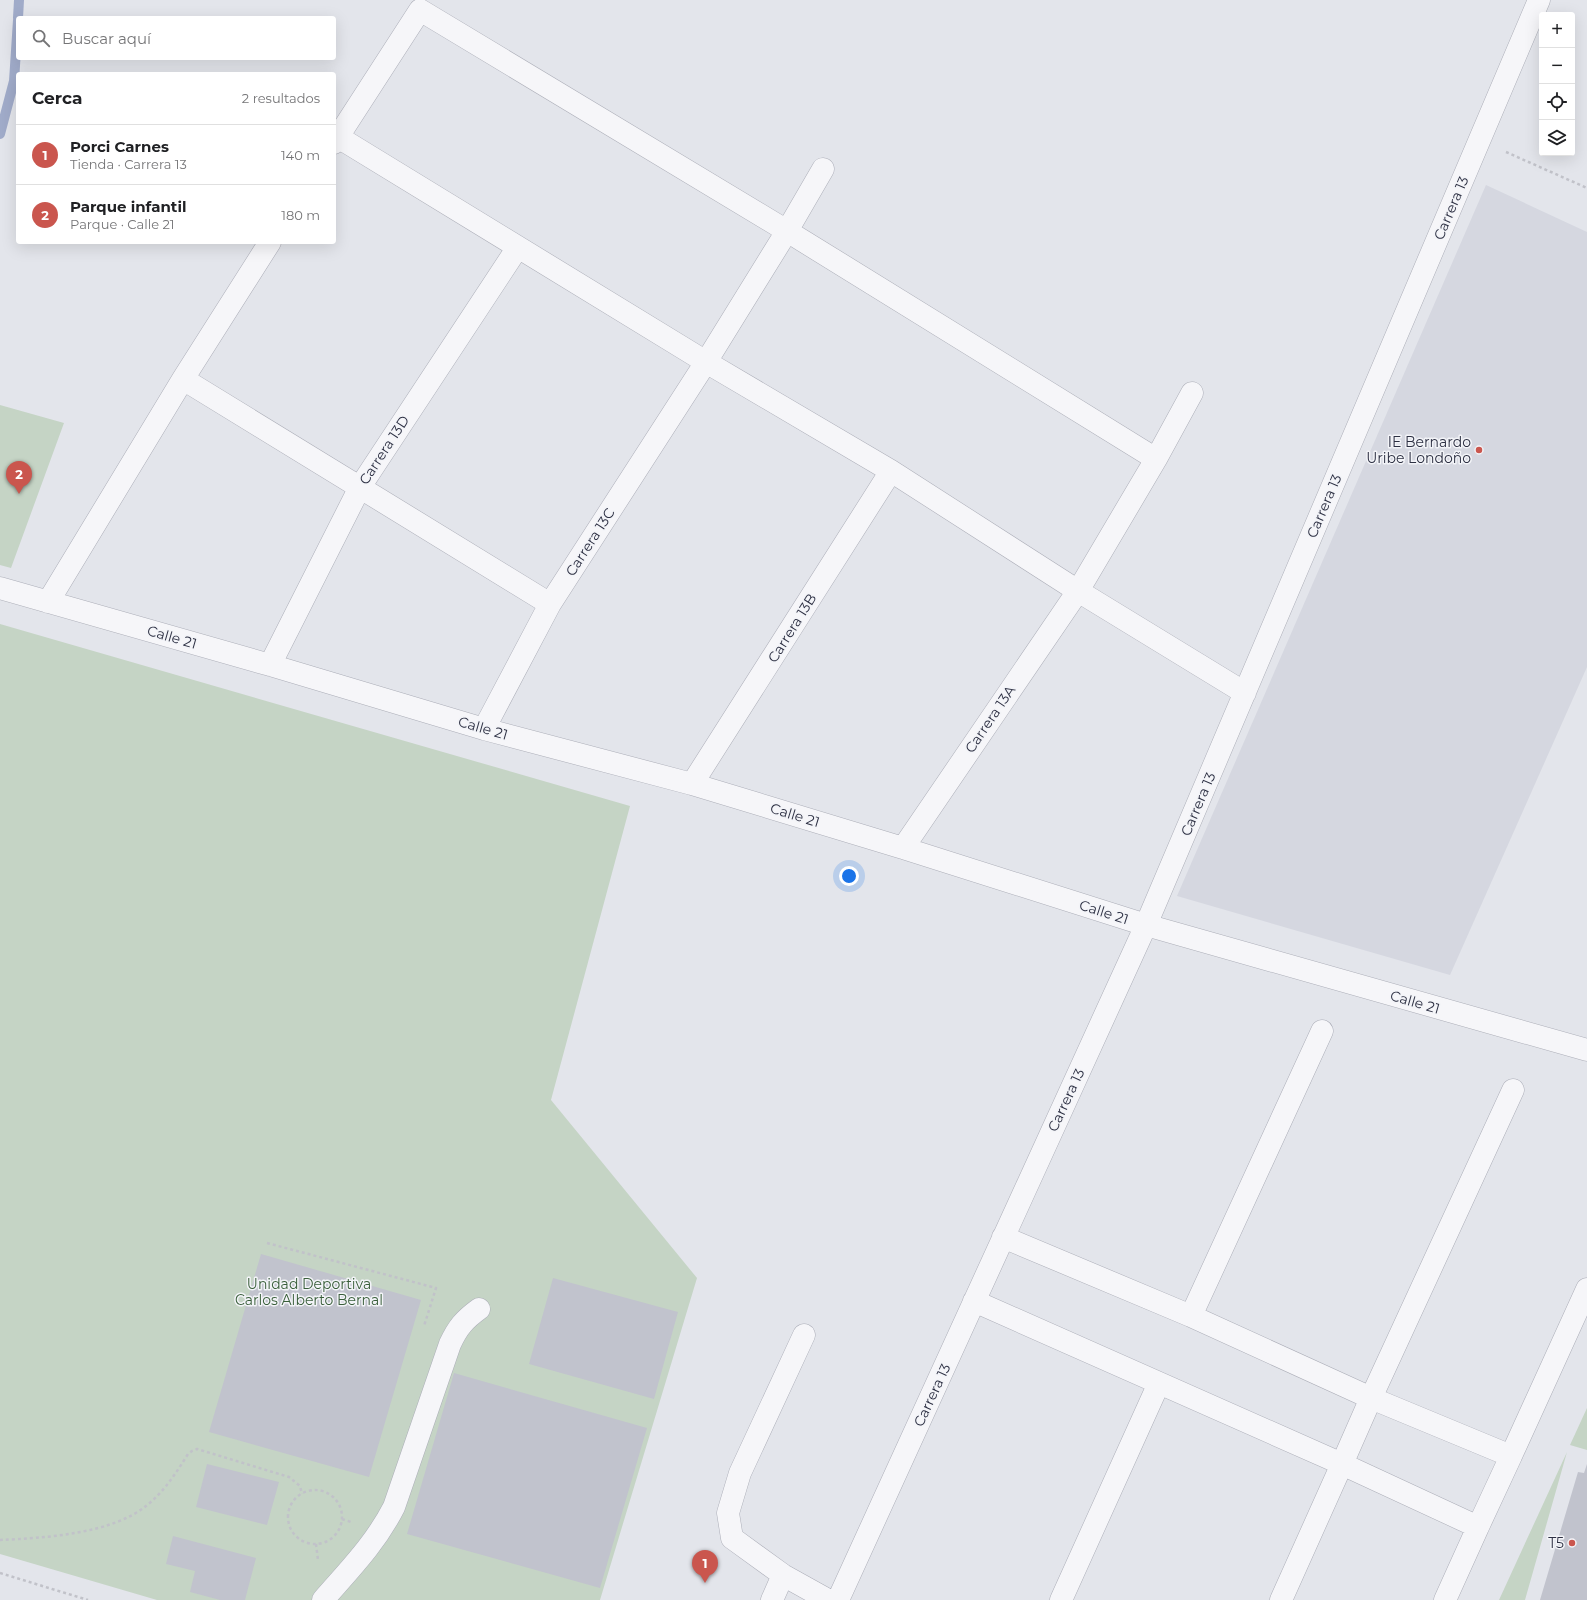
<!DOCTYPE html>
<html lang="es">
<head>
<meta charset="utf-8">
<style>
  :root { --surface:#fff; --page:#f6f6f6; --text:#202124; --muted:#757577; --line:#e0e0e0; --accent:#ca564e }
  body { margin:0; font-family:Montserrat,sans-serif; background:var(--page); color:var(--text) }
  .controls { position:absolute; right:12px; top:12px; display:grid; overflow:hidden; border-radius:4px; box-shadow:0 4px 16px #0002 }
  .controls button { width:36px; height:36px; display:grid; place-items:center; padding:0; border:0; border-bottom:1px solid var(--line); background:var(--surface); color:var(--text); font:20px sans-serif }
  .you { position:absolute; left:849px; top:876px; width:14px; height:14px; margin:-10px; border:3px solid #fff; border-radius:50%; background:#1a73e8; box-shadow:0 0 0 6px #1a73e833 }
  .badge { display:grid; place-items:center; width:26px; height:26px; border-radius:50%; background:var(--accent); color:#fff; font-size:13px; font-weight:700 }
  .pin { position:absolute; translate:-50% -33px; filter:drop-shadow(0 1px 2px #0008) }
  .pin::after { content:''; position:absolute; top:21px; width:14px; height:12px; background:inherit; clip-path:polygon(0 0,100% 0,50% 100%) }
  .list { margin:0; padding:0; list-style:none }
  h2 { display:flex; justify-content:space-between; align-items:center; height:52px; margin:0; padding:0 16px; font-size:17px }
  h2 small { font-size:13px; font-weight:400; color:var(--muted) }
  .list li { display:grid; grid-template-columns:26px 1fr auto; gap:12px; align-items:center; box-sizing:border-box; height:60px; padding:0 16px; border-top:1px solid var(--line) }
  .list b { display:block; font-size:15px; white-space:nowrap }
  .list p { margin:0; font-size:13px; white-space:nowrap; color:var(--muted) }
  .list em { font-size:13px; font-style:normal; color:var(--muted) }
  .icon { flex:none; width:22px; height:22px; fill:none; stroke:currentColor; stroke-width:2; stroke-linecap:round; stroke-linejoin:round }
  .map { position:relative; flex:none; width:1587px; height:1600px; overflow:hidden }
  .search { position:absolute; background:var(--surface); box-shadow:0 4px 16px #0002; left:16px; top:16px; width:320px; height:44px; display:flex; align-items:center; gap:10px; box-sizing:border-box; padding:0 14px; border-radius:4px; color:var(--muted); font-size:15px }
  .panel { position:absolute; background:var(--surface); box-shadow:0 4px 16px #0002; left:16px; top:72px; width:320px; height:172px; border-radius:4px }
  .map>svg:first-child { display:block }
</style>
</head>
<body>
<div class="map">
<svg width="1587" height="1600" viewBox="0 0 1587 1600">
  <rect width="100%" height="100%" fill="#e3e5eb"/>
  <path fill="#d5d7e0" d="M1486 185 1587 232V667L1450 975 1177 896Z"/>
  <path fill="#c5d4c5" d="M0 405 64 423 11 568 0 565Z
    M0 624 630 806 551 1100 697 1278 600 1600H157L0 1554Z
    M1587 1408V1450L1570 1445Z
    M1567 1452 1525 1600H1499Z"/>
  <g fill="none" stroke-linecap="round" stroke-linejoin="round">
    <path stroke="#a0abc9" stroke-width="10" d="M18 18 19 0
      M0 134 14 81 18 20"/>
  </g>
  <path fill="#c1c3cd" d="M261 1254 421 1300 369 1477 209 1432Z
    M553 1278 678 1312 654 1399 529 1364Z
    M454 1373 647 1428 600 1588 407 1534Z
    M207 1464 279 1482 267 1525 196 1507Z
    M1587 1464V1600H1540L1578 1472 1584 1473Z
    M173 1536 256 1558 245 1600H220L190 1592 195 1571 166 1564Z"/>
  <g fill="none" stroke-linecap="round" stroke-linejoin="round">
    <defs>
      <path id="minor" d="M338 137 706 362 891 471 1078 591 1245 693
        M334 143 420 10 787 231 706 362 550 604 484 729
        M823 169 787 231 1156 459 1078 591 903 848
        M183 379 550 604
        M1156 459 1192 393
        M0 588 270 665 484 729 692 784 903 848 1146 925 1587 1050
        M48 602 183 379 270 242
        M270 665 360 487 518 247
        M692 784 891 471
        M1003 1237 1191 1316 1371 1398 1513 1090
        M974 1301 1342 1464 1371 1398 1511 1456 1478 1527 1342 1464 1281 1600
        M1191 1316 1322 1031
        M804 1335 740 1473 728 1513 732 1538 783 1575 828 1600
        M1511 1456 1587 1289
        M323 1600C350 1569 375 1544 394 1507L450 1344C458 1327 464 1320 479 1309
        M772 1600 783 1575
        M838 1600 1146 925 1539 0
        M1061 1600 1159 1383
        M1445 1600 1478 1527"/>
    </defs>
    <use href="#minor" stroke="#acaeb8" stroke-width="23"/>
    <path stroke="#c1c2c9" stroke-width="2.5" stroke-dasharray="3 3" stroke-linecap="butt" d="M1506 152 1587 188
      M267 1243 436 1288 424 1326
      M288 1517a27 27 0 1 1 54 0a27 27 0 1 1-54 0Z
      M342 1519 351 1522
      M0 1540C44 1538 111 1534 146 1506 164 1492 176 1473 188 1454L192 1451 197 1449 289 1477 300 1486 302 1494
      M316 1544 318 1560
      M0 1573 88 1600"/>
    <use href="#minor" stroke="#f6f6f9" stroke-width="22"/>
  </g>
  <g fill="#ca564e" stroke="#f3f4f8" stroke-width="1.5">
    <circle cx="1479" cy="450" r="4"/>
    <circle cx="1572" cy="1543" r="4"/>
  </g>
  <g text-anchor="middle" stroke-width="3" stroke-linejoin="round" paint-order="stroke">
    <g font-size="14" fill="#2c2f42" stroke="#f3f4f8">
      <text transform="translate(1451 208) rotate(-67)" y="5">Carrera 13</text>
      <text transform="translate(384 450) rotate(-57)" y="5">Carrera 13D</text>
      <text transform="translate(1324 506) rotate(-67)" y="5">Carrera 13</text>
      <text transform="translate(590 542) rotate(-57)" y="5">Carrera 13C</text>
      <text transform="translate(792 628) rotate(-58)" y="5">Carrera 13B</text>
      <text transform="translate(172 637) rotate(16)" y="5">Calle 21</text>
      <text transform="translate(990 719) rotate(-56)" y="5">Carrera 13A</text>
      <text transform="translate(483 728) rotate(16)" y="5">Calle 21</text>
      <text transform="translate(1198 804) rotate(-67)" y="5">Carrera 13</text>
      <text transform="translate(795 815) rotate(17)" y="5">Calle 21</text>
      <text transform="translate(1104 912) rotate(18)" y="5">Calle 21</text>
      <text transform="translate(1415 1002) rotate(16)" y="5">Calle 21</text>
      <text transform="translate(1066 1100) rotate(-65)" y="5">Carrera 13</text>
      <text transform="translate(932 1395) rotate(-65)" y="5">Carrera 13</text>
    </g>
    <g font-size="14" fill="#2c2f42" stroke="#f3f4f8" text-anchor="end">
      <text x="1471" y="447">IE Bernardo<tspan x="1471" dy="16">Uribe Londoño</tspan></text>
      <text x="1564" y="1548">T5</text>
    </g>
    <g font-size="14" fill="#395e3a" stroke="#f3f4f8">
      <text x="309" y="1289">Unidad Deportiva<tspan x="309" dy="16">Carlos Alberto Bernal</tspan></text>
    </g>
  </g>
</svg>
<div class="controls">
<button>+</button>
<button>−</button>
<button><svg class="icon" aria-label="locate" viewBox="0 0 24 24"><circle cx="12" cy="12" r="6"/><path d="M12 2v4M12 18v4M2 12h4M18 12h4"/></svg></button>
<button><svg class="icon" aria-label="layers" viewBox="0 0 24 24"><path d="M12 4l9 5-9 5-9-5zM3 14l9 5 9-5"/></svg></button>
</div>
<div class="you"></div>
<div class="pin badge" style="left:705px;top:1583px">1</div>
<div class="pin badge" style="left:19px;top:494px">2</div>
<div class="search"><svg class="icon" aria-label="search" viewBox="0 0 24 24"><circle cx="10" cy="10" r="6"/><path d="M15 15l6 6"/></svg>Buscar aquí</div>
<section class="panel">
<h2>Cerca<small>2 resultados</small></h2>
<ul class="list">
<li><span class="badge">1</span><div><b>Porci Carnes</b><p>Tienda · Carrera 13</p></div><em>140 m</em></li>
<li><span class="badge">2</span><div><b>Parque infantil</b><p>Parque · Calle 21</p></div><em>180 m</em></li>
</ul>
</section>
</div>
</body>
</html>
